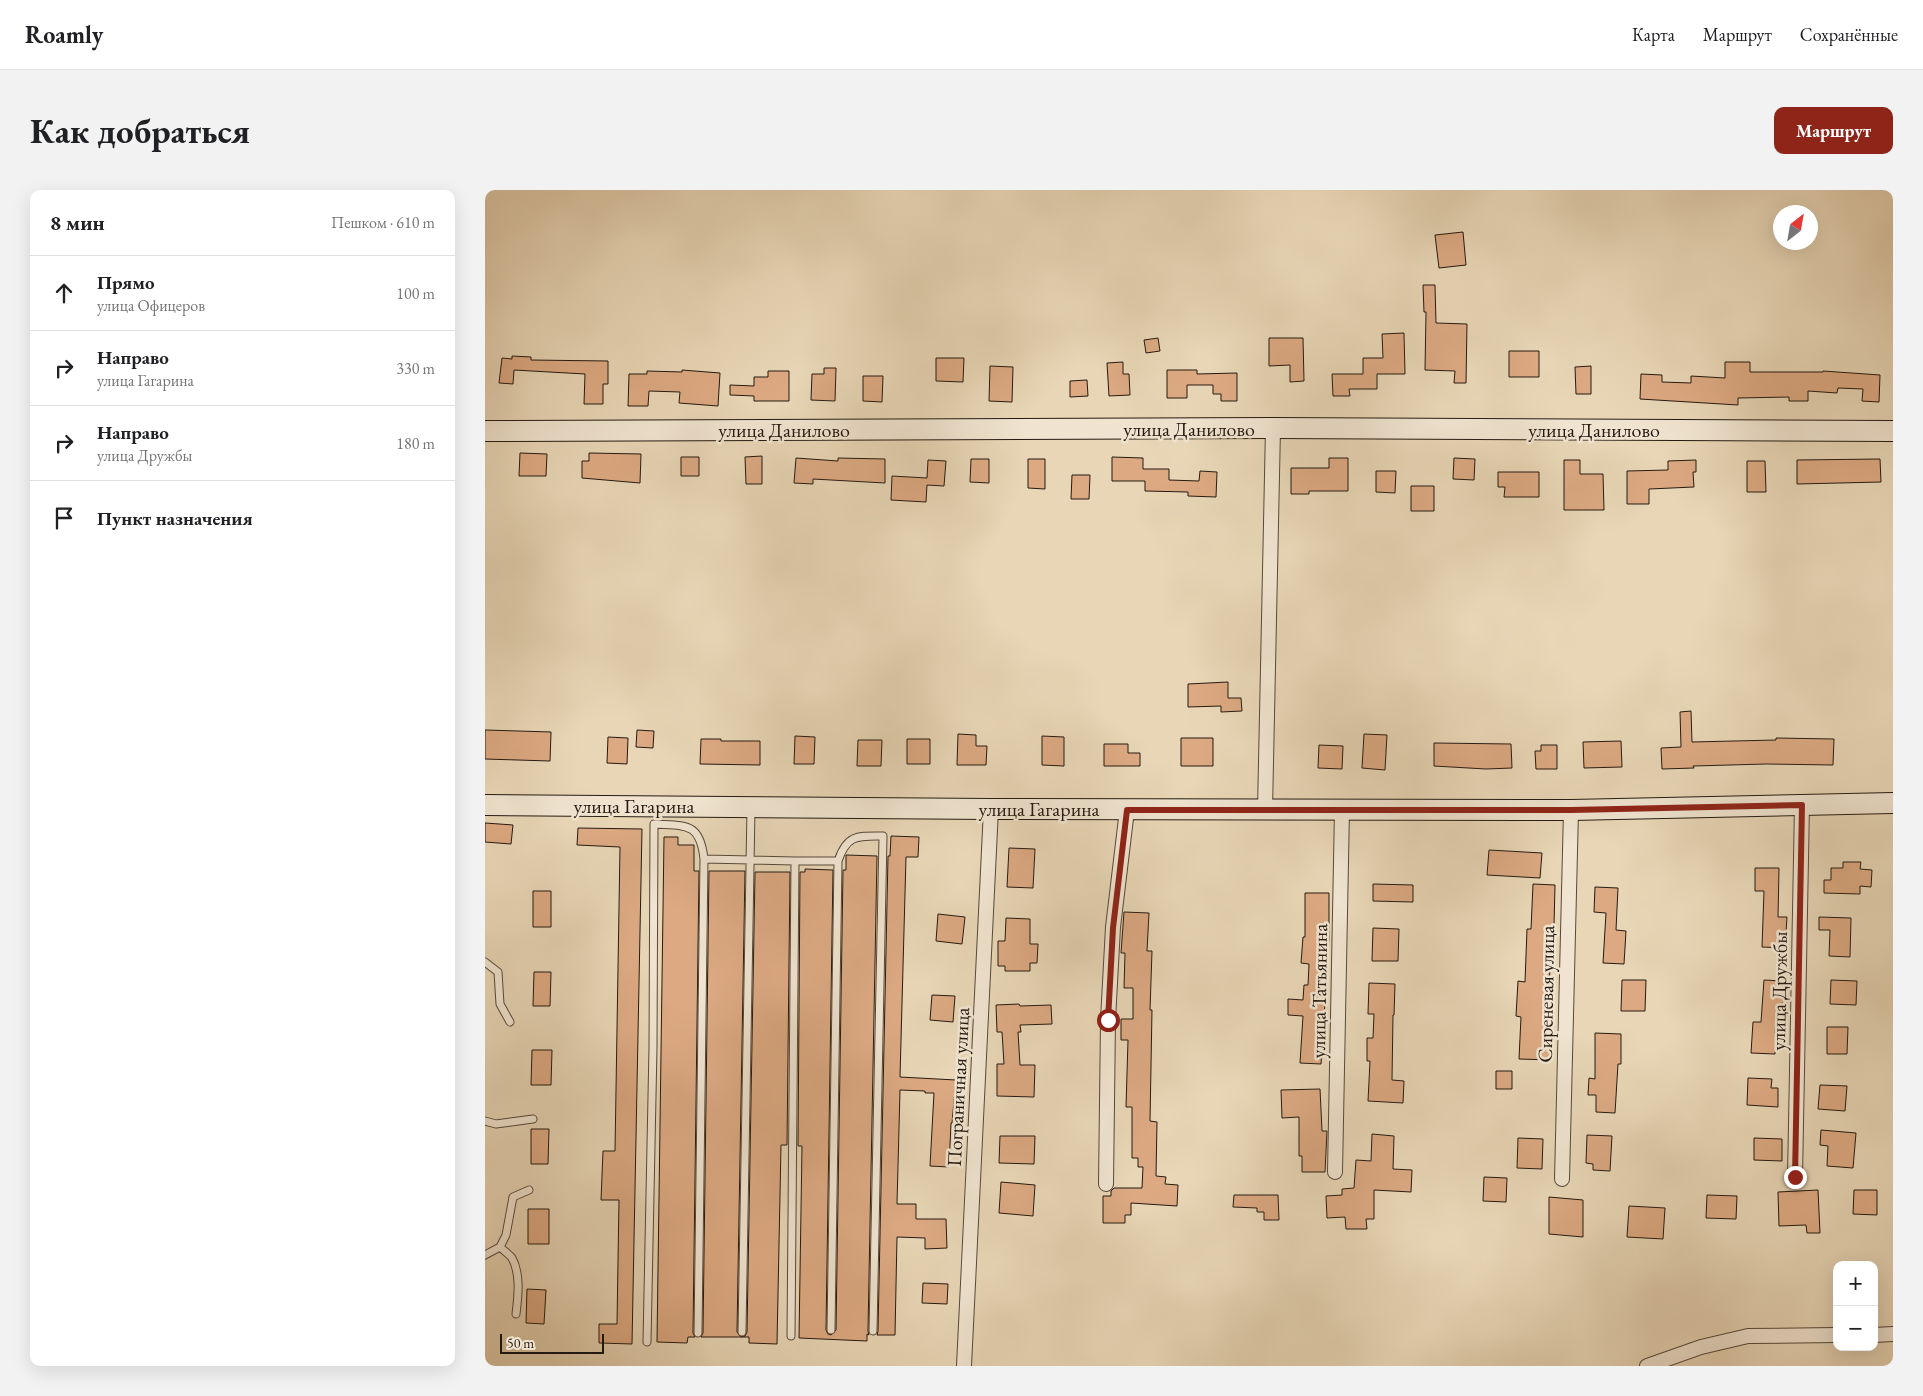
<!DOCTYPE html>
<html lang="ru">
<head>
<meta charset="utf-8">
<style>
  :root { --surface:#fff; --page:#f2f2f2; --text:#202124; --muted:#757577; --line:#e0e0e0; --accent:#8f2418 }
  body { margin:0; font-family:"EB Garamond",serif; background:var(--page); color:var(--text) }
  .controls { position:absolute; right:15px; bottom:15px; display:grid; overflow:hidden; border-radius:10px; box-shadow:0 5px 20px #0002 }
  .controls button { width:45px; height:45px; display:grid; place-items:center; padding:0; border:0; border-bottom:1px solid var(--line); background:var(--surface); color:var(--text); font:25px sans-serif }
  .compass { position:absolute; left:1288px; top:15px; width:45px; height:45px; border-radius:50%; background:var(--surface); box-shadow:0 5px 20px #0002; rotate:31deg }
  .scale { position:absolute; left:15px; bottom:12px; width:104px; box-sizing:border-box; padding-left:5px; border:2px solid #251a11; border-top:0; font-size:14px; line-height:18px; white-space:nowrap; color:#251a11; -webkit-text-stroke:4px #f0e4d0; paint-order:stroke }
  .stop { position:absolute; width:15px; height:15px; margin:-11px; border:4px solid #8f2418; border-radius:50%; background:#fff }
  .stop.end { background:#8f2418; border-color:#fff; box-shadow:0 1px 5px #0008 }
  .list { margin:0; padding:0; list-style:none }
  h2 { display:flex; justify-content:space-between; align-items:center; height:65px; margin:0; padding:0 20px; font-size:21px }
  h2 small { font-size:16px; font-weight:400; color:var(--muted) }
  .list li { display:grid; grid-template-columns:32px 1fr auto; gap:15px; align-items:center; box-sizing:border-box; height:75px; padding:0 20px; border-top:1px solid var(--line) }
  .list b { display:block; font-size:19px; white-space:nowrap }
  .list p { margin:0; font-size:16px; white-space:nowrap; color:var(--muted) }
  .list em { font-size:16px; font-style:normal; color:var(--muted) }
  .icon { flex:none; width:28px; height:28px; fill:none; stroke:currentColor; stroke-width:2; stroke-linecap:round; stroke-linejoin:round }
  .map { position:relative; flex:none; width:1408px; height:1176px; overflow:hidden; border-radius:10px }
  header { display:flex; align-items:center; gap:30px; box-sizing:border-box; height:70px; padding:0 25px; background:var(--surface); border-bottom:1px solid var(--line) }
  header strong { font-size:24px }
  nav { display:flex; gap:28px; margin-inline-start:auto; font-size:18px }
  .intro { display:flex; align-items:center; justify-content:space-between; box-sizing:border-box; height:120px; padding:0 30px }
  h1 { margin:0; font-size:35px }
  .button { padding:12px 22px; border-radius:10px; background:var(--accent); color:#fff; font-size:18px; font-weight:700 }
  main { display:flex; gap:30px; padding:0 30px }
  aside { flex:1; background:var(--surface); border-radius:10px; box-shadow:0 5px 20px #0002 }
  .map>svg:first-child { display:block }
</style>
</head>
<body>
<header>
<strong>Roamly</strong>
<nav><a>Карта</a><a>Маршрут</a><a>Сохранённые</a></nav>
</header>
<div class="intro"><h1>Как добраться</h1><a class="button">Маршрут</a></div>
<main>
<aside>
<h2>8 мин<small>Пешком · 610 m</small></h2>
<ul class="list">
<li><svg class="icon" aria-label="ahead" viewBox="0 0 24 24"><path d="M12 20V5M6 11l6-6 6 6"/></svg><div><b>Прямо</b><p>улица Офицеров</p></div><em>100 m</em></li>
<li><svg class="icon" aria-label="right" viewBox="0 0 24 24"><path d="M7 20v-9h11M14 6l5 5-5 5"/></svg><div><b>Направо</b><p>улица Гагарина</p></div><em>330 m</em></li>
<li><svg class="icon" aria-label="right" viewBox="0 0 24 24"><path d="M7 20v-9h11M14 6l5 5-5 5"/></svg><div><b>Направо</b><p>улица Дружбы</p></div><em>180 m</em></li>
<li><svg class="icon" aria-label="arrive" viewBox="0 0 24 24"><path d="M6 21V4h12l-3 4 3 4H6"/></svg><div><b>Пункт назначения</b></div></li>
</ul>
</aside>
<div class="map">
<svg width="1408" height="1176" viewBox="0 0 1408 1176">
  <rect width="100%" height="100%" fill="#e8d6b6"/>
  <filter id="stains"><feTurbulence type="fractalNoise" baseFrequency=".004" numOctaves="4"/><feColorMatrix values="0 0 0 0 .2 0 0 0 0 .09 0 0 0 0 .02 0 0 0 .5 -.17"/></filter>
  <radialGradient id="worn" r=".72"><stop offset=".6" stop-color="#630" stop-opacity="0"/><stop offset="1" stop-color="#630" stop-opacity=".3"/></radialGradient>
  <path fill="#dca982" stroke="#251a11" d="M978 42 981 75 954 78 950 45Z
    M938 95H950L951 133 982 134 981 193H969L970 181 940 180 941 122H939Z
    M919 143 920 184H892V199H864L865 206H848L847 184H878V168H898L897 144Z
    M673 148 675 161 661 163 659 150Z
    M784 148H818L819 191 805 192V175L784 176Z
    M1024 161H1054V187H1024Z
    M27 166 46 167V170L123 171V194H118V214H99L100 184 29 180 28 194 14 193 17 168 27 169Z
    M451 168H479L478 192 451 191Z
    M638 172V184H644L645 205 624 206 622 173Z
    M1240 172H1265V182H1338V181L1395 185 1394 212 1377 211 1378 199 1353 198 1352 203 1323 201V211H1304V207L1253 208V215L1155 209 1156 184 1177 185V192L1206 193V186L1240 188Z
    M505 176 528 177 527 212 504 211Z
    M1106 176V204H1091L1090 177Z
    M339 178H351L350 211 326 210 327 184H339Z
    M197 180 235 183 233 216 194 213 195 202 164 201 163 216H143L144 184H162V181L197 182Z
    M682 180H712V184L752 183V211H736V204H728V195H702V208H682Z
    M283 181H304V211H269V206L245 205V195L269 196V187H283Z
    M378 186H398L397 212 378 211Z
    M602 190 603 206 585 207V191Z
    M35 263 62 264 61 286H34Z
    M104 263 156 264 155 293 97 288V271H104Z
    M277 266V294H261L260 267Z
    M196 267H214V286H196Z
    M627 267 658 268V279H684V290L714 291 715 281 732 282 731 307 703 306V302L660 301V291H627Z
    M311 268 353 271V268L400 269V293L328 289V294L309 293Z
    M844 268H863V301H824V304H806V278H844Z
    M969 268 990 269 989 290 968 289Z
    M486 269H504V293L485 292Z
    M543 269H560V299L543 298Z
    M1395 269 1396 292 1312 294V270Z
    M443 270 461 271 459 296 442 295 441 312 406 310 407 286 442 288Z
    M1079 270H1095V284H1118L1119 320H1079Z
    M1211 270V282H1208L1209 297 1164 299V314H1142V281L1183 280V271Z
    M1262 271H1280L1281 302H1262Z
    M891 281H911L910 303 891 302Z
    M1013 282H1054V307H1019L1020 297H1013Z
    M587 285H605L604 309H586Z
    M926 296H949V321H926Z
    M743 492V508H756L757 521 736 522V516L703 517V494Z
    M1206 521 1207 552 1291 550V548L1349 549 1348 575 1281 574 1208 576 1209 578 1177 579 1176 558 1196 557 1195 522Z
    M0 540 66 542 65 571 0 569Z
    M152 540 169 541 168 558 151 557Z
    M473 544 491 545V556H502L501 575H472Z
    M879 544 902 545 900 580 877 578Z
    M310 546 330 547 329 574H309Z
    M557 546 579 547V576L557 575Z
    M123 547 143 548 142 574 122 573Z
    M696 548H728V576H696Z
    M216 549H236V551H275V575L215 574Z
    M422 549H445V574H422Z
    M373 550H397L396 576H372Z
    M1136 551 1137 577 1099 578 1098 552Z
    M949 553 1026 554 1027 578 1001 579 949 576Z
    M619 554H643V563H655V576H619Z
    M834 555 858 556 857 579 833 578Z
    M1056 555H1072V579H1051L1050 561H1056Z
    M0 633 28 635 26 654 0 652Z
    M93 638 157 639 147 1154 114 1153V1134H132L134 1010H116L118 961H130L135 657 92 655Z
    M406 646 434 647 433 667H421L415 887 471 890 467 933H466L464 977 445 976 449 903H440V901L415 900 412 1014H431V1029H461L462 1058 440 1059V1048L412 1047 410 1145H392L393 1141 403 666H405Z
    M179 647H193V655H209V681H214L208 1143 210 1147H203L202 1153 172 1152Z
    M524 658 550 659 548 698 522 697Z
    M1004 660 1057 663 1055 688 1002 685Z
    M361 665 392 666 383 1141 384 1145 382 1144V1151L314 1148 317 956H313L315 682H320V679L348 680 341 1140 343 1144 346 1145 351 1140 358 680H361Z
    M1358 672H1376L1375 679 1387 680 1386 697 1375 696V704L1339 703V690H1346V678H1358Z
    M1270 678H1294L1293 727H1302L1300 758 1277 757 1279 701H1270Z
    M224 681H260L252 1142 256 1147 260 1146 262 1142 270 682H305L302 955H296L292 1154 264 1153V1147H216L218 1143Z
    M888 694 928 695V712L888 711Z
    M1048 694 1070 695 1068 778H1065L1062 839H1066L1065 870 1034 869 1036 827 1031 826 1033 791 1040 792 1042 739H1046Z
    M1110 697 1133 698 1131 740 1141 741 1139 774 1118 773 1121 723 1109 722Z
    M48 701H66V737H48Z
    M820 703H844V749L836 874 815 873 818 826 803 825V809L818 810 819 795H823L824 774 816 773 818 747H820Z
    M639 722 664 723 662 761H667L665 820H667L665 931 672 932 671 986 681 987 680 994 693 995 692 1016 646 1013V1025H640V1033H618V1006H626V1001L629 998H657L658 977H653V968H647V917H641L643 850H636V829H648V798H639L640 763H636Z
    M453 724 480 727 477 754 451 751Z
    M1334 727 1366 728 1365 767 1344 766 1345 740H1334Z
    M521 728 545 729V754H553L552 773H545V781H520V776H513V751H520Z
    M888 738 914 739 913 771H887Z
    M49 782H66L65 816H48Z
    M1137 790H1161L1160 821H1136Z
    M1279 790 1298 791V800H1302V813H1297V820H1292L1290 843H1296V855L1291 854 1290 864 1266 863 1268 832H1276Z
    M1346 790 1372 791 1371 815 1345 814Z
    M884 793 910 794 909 825H908L907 890 919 891 918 913 883 911 885 871H882V848H888L889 824H883Z
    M447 805 470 806 468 832 445 830Z
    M534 814 535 816 566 815 567 834 535 835 536 842H533L535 875H550L549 907 512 906V874H519L517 842H512L511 815Z
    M1342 837H1363L1362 864H1342Z
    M1110 843 1136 844V874H1133L1130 923 1111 922V905H1103L1104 888 1110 889Z
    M47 860H67L66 895H46Z
    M1011 881H1027V899H1011Z
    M1263 888 1287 889 1286 898H1293V917L1262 915Z
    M1335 895 1362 896 1360 921 1333 919Z
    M835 899 837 941H842L840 982H817V966H814V927L797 928 796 900Z
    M46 939H64L63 974H46Z
    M1336 940 1371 943 1368 978 1342 976 1343 956 1335 955Z
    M887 944 909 946 908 979 927 980 926 1002 889 1000V1029H881L882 1039H861L860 1027 842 1028 841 1006 857 1005V999L869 998 871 970 886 971Z
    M1102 945 1127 946 1125 981 1108 980V974L1101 973Z
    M515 946H550L549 974 514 973Z
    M1033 948 1058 949 1057 979 1032 978Z
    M1269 948 1297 949V971L1269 970Z
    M999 987 1022 988 1021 1012 998 1011Z
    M516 992 550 995 548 1026 514 1023Z
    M1333 1000 1335 1043H1322L1321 1035 1294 1036 1293 1002Z
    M1369 1000H1392V1025L1368 1024Z
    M749 1005H793L794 1030H779V1022H772V1018L748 1017Z
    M1222 1005 1252 1006 1251 1029 1221 1028Z
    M1064 1007 1098 1010V1047L1064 1044Z
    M1144 1016 1180 1018 1178 1049 1142 1047Z
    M43 1019H64V1054H43Z
    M438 1093 463 1094 462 1114 437 1113Z
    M42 1099 61 1100 59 1134 41 1133Z"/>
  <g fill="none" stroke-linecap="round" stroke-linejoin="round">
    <defs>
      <path id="lane" d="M310 671H353L346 1140
        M353 671C362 644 373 646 398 646L388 1141
        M0 772 13 782 15 814 25 832
        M0 931 11 934 48 929
        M15 1057C18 1060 24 1064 27 1068 36 1084 33 1107 31 1124
        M0 1065 15 1057 21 1045 28 1007 44 1000
        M257 1142 266 618
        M213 1143 219 669 310 671 306 1146
        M162 1152 168 857 169 634C201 636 215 632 219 669"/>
      <path id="street" d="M780 620 788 238
        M850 982 857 620
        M1310 987 1317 615
        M1077 989 1086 620
        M621 994 623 830 628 737 642 620
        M1389 1145 1408 1144
        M479 1176 506 619
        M1162 1176 1216 1157 1263 1146 1352 1145"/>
      <path id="secondary" d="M0 241 788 238 1408 241
        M0 615 506 619 1086 620 1408 613"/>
    </defs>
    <use href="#lane" stroke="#56493a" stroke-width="9"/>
    <use href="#street" stroke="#56493a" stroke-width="16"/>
    <use href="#secondary" stroke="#251a11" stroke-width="22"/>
    <use href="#lane" stroke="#f0e4d0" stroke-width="7"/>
    <use href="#street" stroke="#f0e4d0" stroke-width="14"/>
    <use href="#secondary" stroke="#f0e4d0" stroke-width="20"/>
  </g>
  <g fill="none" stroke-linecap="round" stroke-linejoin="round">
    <path stroke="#8f2418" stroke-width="6" d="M623 830 628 738 642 620H1086L1317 615 1310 987"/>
  </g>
  <g text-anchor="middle" stroke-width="5" stroke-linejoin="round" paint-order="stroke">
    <g font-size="20" fill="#251a11" stroke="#f0e4d0">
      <text x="704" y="246">улица Данилово</text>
      <text x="299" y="247">улица Данилово</text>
      <text x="1109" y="247">улица Данилово</text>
      <text x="149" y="623">улица Гагарина</text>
      <text x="554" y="626">улица Гагарина</text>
      <text transform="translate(834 801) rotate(-89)" y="7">улица Татьянина</text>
      <text transform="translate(1294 801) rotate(-89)" y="7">улица Дружбы</text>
      <text transform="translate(1061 804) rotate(-89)" y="7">Сиреневая улица</text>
      <text transform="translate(473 897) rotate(-87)" y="7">Пограничная улица</text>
    </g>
  </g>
  <rect width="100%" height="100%" filter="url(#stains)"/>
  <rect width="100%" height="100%" fill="url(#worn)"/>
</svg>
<div class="controls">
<button>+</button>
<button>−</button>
</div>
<svg class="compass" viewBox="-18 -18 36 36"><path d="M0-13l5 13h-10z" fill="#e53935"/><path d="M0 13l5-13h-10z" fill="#757577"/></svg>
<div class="scale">50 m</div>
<div class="stop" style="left:623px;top:830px"></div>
<div class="stop end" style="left:1310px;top:987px"></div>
</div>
</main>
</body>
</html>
